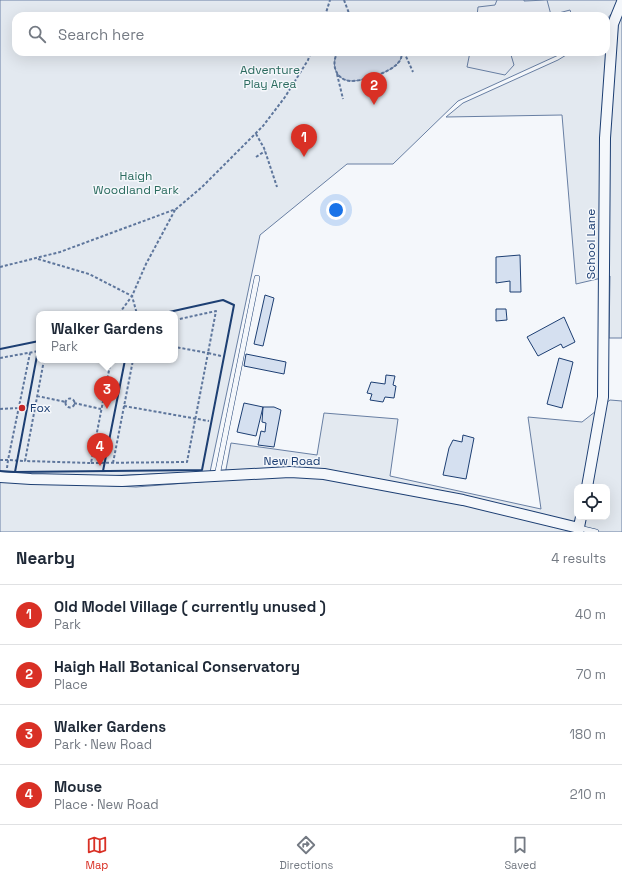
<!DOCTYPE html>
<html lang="en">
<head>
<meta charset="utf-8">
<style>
  :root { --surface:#fff; --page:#f2f2f3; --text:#1f2937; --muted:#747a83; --line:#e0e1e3; --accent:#d93025 }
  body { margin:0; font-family:"Space Grotesk",sans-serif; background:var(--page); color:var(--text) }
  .controls { position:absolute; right:12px; bottom:12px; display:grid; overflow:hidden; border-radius:8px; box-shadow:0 4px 16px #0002 }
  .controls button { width:36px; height:36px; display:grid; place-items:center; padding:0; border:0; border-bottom:1px solid var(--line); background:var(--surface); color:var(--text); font:20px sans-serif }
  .you { position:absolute; left:336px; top:210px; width:14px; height:14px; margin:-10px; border:3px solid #fff; border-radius:50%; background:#1a73e8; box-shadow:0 0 0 6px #1a73e833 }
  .badge { display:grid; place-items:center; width:26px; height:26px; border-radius:50%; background:var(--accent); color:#fff; font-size:13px; font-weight:700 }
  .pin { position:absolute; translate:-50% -33px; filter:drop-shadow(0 1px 2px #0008) }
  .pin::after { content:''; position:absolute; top:21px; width:14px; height:12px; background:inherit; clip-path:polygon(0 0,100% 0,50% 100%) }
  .popup { position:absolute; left:36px; top:311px; width:142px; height:52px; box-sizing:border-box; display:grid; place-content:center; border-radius:8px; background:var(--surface); filter:drop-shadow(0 1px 3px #0005); font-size:13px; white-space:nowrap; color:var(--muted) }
  .popup b { font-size:15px; color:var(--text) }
  .popup::after { content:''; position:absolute; left:50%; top:100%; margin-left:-8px; border:8px solid transparent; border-top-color:var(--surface) }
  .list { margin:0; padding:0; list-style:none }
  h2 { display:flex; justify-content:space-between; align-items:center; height:52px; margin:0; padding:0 16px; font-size:17px }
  h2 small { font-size:13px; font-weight:400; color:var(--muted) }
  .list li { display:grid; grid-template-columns:26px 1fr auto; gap:12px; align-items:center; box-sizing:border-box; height:60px; padding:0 16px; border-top:1px solid var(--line) }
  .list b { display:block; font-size:15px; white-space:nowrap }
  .list p { margin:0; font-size:13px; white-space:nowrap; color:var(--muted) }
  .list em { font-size:13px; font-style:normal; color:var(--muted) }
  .icon { flex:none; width:22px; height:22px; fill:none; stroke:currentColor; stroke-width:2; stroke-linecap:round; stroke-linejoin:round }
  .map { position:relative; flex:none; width:622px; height:532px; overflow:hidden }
  .search { position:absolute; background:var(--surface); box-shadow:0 4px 16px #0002; left:12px; right:12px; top:12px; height:44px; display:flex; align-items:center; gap:10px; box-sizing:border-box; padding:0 14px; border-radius:12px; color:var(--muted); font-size:15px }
  .sheet { height:292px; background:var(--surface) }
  nav { display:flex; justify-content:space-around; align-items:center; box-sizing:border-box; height:56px; border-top:1px solid var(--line); background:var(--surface); font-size:11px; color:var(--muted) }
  nav a { display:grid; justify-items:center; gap:2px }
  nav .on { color:var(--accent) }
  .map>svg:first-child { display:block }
</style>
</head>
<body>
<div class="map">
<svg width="622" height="532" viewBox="0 0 622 532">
  <rect width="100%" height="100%" fill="#f4f7fb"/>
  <path fill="#e3e9f0" stroke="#687fa3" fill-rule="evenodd" d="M0 0H619L613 12 606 20V16H16V52H565L458 101 393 164H347L260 235 210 472 102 476 0 474ZM39 314H175V360H39Z
    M622 10V338H609L610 276 576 284 562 115 446 117 463 103 558 60 571 52H606V27Z
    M610 400 622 401V532H0V480L136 487 224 480 231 443 317 455 324 413 398 419 390 476 541 509 528 417 582 422ZM577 487H607V517H577Z"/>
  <path fill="#e3e8f0" stroke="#687fa3" d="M497 0H524V1L547 0 551 15 570 10 572 16H477L478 7 495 5Z
    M470 52H521L511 55 514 65 505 75 467 67Z"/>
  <path fill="#cfd7e4" stroke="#687fa3" d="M338 52H402C402 56 401 60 398 63 391 72 364 81 352 81 336 81 330 64 338 52Z"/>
  <path fill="#d5e0f0" stroke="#1d3f73" d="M520 255 521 292H510V281L496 283V257Z
    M265 295 274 298 263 346 254 344Z
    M496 309H506L507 320 496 321Z
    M564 317 575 342 563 348 561 344 538 356 527 337Z
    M246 354 286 362 284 374 244 366Z
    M559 358 573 362 562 408 547 404Z
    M386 375 395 376 393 385 396 386 394 398 385 397 383 402 370 400 372 394 367 393 371 382 385 384Z
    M244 403 263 407 256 436 237 432Z
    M263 407H274L281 410 274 447 258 445 261 431 265 432 266 423 262 422Z
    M463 435 474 438 466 479 443 475 449 448 453 440 462 442Z"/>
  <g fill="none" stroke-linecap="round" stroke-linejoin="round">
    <defs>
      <path id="service" d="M217 476 257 278
        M579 528 596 532"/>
      <path id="minor" d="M0 477 31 479 122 481 290 472 324 474 463 500 579 528
        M587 487 603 397 605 138 613 24 622 2
        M578 532 581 517"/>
    </defs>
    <use href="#service" stroke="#1d3f73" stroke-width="6"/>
    <use href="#minor" stroke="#1d3f73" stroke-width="12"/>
    <path stroke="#5e769c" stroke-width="2" stroke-dasharray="3 2" stroke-linecap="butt" d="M344 0 350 16
      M325 16 330 0
      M338 52C330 64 336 81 352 81 364 81 391 72 398 63 401 60 402 56 402 52
      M404 52 413 72
      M337 74 343 99
      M376 75 378 83
      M256 134 264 148 277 187
      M256 157 265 151
      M38 259 89 274 132 296 137 314
      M0 267 60 252 176 209 202 187 263 126 285 97 308 60 311 52
      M120 314 121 311 132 296 146 264 175 210
      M175 320 216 311 208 353 221 356
      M0 358 39 351
      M44 360 25 461 91 463 111 360
      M37 396 66 402
      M65.5 403a4.5 4.5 0 1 1 9 0a4.5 4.5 0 1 1-9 0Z
      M74 403 101 409
      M124 406 209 421
      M0 409 18 408
      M0 460H8L30 353
      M91 463 187 462 208 353 175 347
      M113 463 133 360
      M7 468 8 460 25 461"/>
    <use href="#service" stroke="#f4f7fb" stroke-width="5"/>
    <use href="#minor" stroke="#f4f7fb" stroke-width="10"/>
    <path stroke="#1d3f73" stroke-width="2" d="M39 345 15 472 202 470 234 305 223 300 160 314
      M0 349 39 341
      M0 471 15 472
      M103 471 125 360"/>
  </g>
  <circle fill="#c62828" stroke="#f4f7fb" stroke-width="1.5" cx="22" cy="408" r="4"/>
  <g text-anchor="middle" stroke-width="3" stroke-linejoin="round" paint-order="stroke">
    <g font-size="12" fill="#2c6c60" stroke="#f4f7fb">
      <text x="270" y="74">Adventure<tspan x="270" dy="14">Play Area</tspan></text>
      <text x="136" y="180">Haigh<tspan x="136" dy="14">Woodland Park</tspan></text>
    </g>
    <g font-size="12" fill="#1d3f73" stroke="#f4f7fb">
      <text transform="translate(591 244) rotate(-90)" y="4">School Lane</text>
      <text x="292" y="465">New Road</text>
    </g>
    <g font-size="12" fill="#1d3f73" stroke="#f4f7fb" text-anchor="start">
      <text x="30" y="412">Fox</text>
    </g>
  </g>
</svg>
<div class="controls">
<button><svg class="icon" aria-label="locate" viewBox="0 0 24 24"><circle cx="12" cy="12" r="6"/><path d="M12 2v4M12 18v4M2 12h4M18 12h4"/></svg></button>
</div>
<div class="you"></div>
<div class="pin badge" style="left:304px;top:157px">1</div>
<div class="pin badge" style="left:374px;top:105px">2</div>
<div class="pin badge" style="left:107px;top:409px">3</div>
<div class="popup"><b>Walker Gardens</b>Park</div>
<div class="pin badge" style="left:100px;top:466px">4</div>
<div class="search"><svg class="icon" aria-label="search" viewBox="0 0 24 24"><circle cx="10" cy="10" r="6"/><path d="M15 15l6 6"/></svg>Search here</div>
</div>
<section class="sheet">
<h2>Nearby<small>4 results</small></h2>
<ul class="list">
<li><span class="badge">1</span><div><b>Old Model Village ( currently unused )</b><p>Park</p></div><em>40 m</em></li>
<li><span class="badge">2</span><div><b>Haigh Hall Botanical Conservatory</b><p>Place</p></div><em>70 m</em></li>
<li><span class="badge">3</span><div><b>Walker Gardens</b><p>Park · New Road</p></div><em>180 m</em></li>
<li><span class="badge">4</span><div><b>Mouse</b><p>Place · New Road</p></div><em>210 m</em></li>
</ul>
</section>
<nav>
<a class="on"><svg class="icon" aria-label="map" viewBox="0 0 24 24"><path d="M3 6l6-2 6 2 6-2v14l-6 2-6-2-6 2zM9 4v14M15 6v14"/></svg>Map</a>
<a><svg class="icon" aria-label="directions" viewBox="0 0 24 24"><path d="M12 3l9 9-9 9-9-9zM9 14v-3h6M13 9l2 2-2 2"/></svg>Directions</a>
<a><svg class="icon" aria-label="saved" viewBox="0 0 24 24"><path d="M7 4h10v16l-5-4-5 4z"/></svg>Saved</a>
</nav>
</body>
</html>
